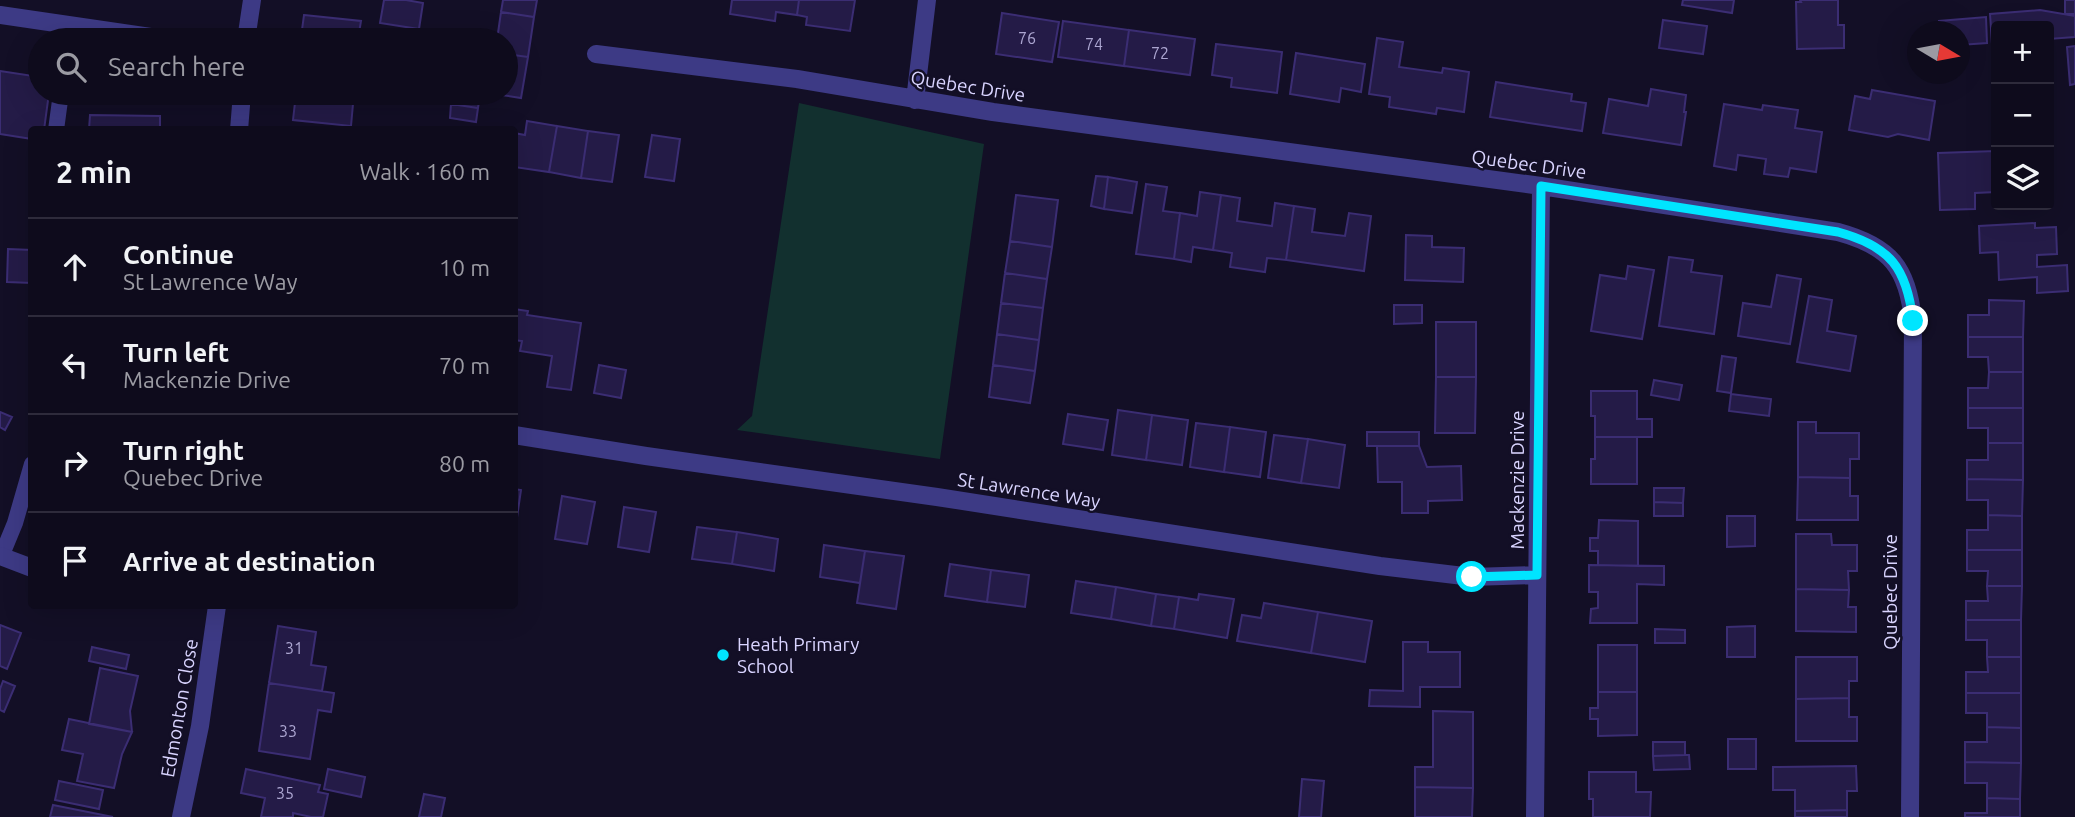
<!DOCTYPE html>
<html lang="en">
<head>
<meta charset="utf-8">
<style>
  :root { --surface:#0e0b1c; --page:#1c1929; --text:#f1f3f6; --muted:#9b9ba3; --line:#2e2b3b }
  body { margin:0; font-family:Ubuntu,sans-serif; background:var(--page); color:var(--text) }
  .controls { position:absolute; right:21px; top:21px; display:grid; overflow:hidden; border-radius:7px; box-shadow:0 7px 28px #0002 }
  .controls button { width:63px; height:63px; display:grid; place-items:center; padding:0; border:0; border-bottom:2px solid var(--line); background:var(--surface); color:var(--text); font:35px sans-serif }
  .compass { position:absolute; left:1907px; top:21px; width:63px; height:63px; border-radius:50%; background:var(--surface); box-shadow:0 7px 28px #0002; rotate:100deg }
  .stop { position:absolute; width:21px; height:21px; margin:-16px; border:5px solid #00e5ff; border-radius:50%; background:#fff }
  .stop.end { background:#00e5ff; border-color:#fff; box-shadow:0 2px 7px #0008 }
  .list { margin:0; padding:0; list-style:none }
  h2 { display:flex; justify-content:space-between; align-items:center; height:91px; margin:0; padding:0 28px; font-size:30px }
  h2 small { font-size:23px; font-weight:400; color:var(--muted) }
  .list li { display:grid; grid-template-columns:46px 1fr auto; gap:21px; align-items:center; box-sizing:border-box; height:98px; padding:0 28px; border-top:2px solid var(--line) }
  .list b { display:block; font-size:26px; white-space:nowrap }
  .list p { margin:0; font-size:23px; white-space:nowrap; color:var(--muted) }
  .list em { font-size:23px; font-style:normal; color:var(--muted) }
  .icon { flex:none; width:38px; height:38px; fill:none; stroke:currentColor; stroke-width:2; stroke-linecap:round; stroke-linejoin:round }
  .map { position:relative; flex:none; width:2075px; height:817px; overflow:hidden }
  .search { position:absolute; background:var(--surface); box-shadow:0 7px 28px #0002; left:28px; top:28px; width:490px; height:77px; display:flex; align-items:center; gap:18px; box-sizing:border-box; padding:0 24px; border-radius:38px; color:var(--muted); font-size:26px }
  .panel { position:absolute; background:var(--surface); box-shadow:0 7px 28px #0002; left:28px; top:126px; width:490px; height:483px; border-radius:7px }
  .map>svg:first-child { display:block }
</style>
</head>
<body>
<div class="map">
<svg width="2075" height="817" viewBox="0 0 2075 817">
  <rect width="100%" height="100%" fill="#130f26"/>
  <path fill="#12302f" d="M799 103 984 144 940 459 737 430 752 416Z"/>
  <path fill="#241b47" stroke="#3b2d73" stroke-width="2" d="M384 0H406L423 3 419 29 380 23Z
    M503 0H537L534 17 501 12Z
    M732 0H799L797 15 776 12 775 21 730 14Z
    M799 0H855L850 31 806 25 807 17 797 15Z
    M1683 0H1734L1732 13 1682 5Z
    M1800 0H1838V25H1844V48L1797 49 1796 2H1801Z
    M2065 0H2075V14H2065Z
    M2040 10 2075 16V37L2049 39V26H1996V44H1992L1990 14Z
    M501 12 534 17 528 57 506 54V40H497Z
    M1002 13 1059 22 1052 62 996 54Z
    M304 15 361 21 359 33 370 34 369 40H327L301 37Z
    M1986 17 1987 43 1960 45V32H1940L1939 21Z
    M1663 20 1707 26 1703 54 1659 48Z
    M1063 21 1129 30 1124 66 1058 57Z
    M1129 30 1195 39 1190 75 1124 66Z
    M1377 38 1403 42 1399 67 1442 73 1443 68 1469 72 1464 112 1437 108 1436 114 1389 107 1390 97 1369 94Z
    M1216 44 1282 52 1277 93 1231 87 1232 78 1212 75Z
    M2075 46V84L2070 85 2067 47Z
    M1296 53 1365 64 1361 92 1341 88 1339 102 1290 94Z
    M506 54 528 57 521 98 488 93H506Z
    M0 71 40 77V93H49L44 130H32V139L0 134Z
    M1496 82 1572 94 1571 101 1586 103 1582 131 1490 117Z
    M1651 89 1686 95 1684 112H1686L1681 145 1603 133 1609 99 1648 106Z
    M1872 90 1935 101 1929 140 1898 134 1888 137 1849 130 1855 96 1870 99Z
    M322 93H366L365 94 354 93 351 126 293 120 296 94 322 96Z
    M453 93 480 95 478 108 451 104Z
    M451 104 478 108 476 122 450 118Z
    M1724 104 1762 110 1763 105 1798 110 1795 128 1822 132 1816 172 1790 168 1788 177 1764 174 1766 159 1738 155 1736 170 1714 166Z
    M90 115 160 116V130H89Z
    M527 121 557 126 549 172 514 167V133L525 135Z
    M557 126 588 131 581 178 549 172Z
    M588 131 619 135 612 182 581 178Z
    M652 135 680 139 674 181 645 177Z
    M1996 151V192L1975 193V209L1940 210 1938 153Z
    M1096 176 1108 177 1104 209 1091 206Z
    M1108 177 1137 182 1132 213 1104 209Z
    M1146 184 1167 187 1163 211 1180 213 1174 259 1136 254Z
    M1200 192 1221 195 1213 250 1193 247 1191 262 1174 259 1180 213 1197 216Z
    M1016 195 1058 200 1052 247 1010 241Z
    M1221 195 1240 198 1237 221 1272 226 1275 203 1294 206 1286 260 1267 258 1265 272 1230 267 1232 253 1213 250Z
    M1294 206 1315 209 1312 232 1345 236 1349 213 1371 216 1364 271 1286 260Z
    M2035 223V228L2056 227 2057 254 2037 255V267L2067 265 2068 291 2037 293V277L1999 280 1998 252 1980 253 1979 226Z
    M1406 235 1432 236V247L1464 248 1463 282 1405 280Z
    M1010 241 1052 247 1047 279 1005 273Z
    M8 249 32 250V283L7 282Z
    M1669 257 1693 260 1691 272 1722 276 1714 334 1659 326Z
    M1628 266 1654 270 1642 339 1591 331 1600 275 1626 279Z
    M1005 273 1047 279 1043 308 1001 303Z
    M1777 275 1801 279 1790 344 1738 336 1743 303 1771 307Z
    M1809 296 1832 300 1827 331 1856 336 1850 371 1797 362Z
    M1989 300 2024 301 2023 337H1968V315H1989Z
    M1001 303 1043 308 1039 340 997 334Z
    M1394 305H1422V323L1394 324Z
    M514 309 528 311 527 315 581 323 571 390 547 387 552 356 520 351 522 341 514 340Z
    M1436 322H1476V377H1436Z
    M997 334 1039 340 1035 371 993 365Z
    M1968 337H2023V372H1989L1988 357H1968Z
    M1722 356 1736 358 1731 393 1717 391Z
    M599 365 626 370 621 398 594 393Z
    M993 365 1035 371 1030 403 989 397Z
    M1989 372H2023V408H1968V388H1988Z
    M1436 377H1476L1475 433H1435Z
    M1654 380 1682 385 1679 400 1651 395Z
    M1591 391H1637V419H1652V437H1595V416H1591Z
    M1731 394 1771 399 1769 416 1729 411Z
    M1968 408H2023V443H1988V428H1968Z
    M1118 410 1152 415 1146 460 1112 455Z
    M0 412 12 417 5 430 0 427Z
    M1068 414 1108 420 1103 450 1063 444Z
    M1152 415 1188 420 1182 465 1146 460Z
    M1798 422H1816V433H1859V459H1850V478L1798 477Z
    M1196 423 1230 427 1224 472 1190 467Z
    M1230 427 1266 432 1260 477 1224 472Z
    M1367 432H1419V446H1367Z
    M1274 435 1308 439 1301 483 1268 478Z
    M1595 437H1637V484H1591V459H1595Z
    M1308 439 1345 445 1339 488 1301 483Z
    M1988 443H2023V480L1967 479V460H1988Z
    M1377 446H1419L1427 467 1461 466 1462 500 1428 501V513H1402V482H1378Z
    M1798 477 1850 478V496H1858V520H1797Z
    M1967 479 2023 480 2022 516 1988 515V500H1967Z
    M1654 488H1684L1683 503 1654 502Z
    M514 489 521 490 515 531H514Z
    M562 496 595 502 587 544 555 539Z
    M1654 502 1683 503V516H1654Z
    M624 507 656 512 649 552 618 547Z
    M1988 515 2022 516V550H1967V530H1988Z
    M1727 516H1755V546L1727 547Z
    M1599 520 1638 521V566L1598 565V551H1590V538H1598Z
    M697 527 737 532 732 564 692 559Z
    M737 532 778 539 774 571 732 564Z
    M1796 534H1831L1832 545H1857V571H1848L1849 590 1796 589Z
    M824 545 865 551 860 583 820 577Z
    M1967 550H2022V586H1987L1988 571H1967Z
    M865 551 904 556 896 609 857 603Z
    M950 564 991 570 987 602 945 596Z
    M1589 565 1664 566V585L1637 584V623H1590L1591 609 1598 608V592H1589Z
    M991 570 1029 575 1025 607 987 602Z
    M1076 581 1116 587 1111 619 1071 613Z
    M1987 586H2022L2021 620H1966V601H1988Z
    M1116 587 1156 594 1151 626 1111 619Z
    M1796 589 1849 590 1848 607H1856V632L1796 631Z
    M1156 594 1179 597 1174 629 1151 626Z
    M1199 594 1234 599 1227 638 1174 629 1179 597 1198 600Z
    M1264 603 1318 612 1311 653 1237 641 1242 615 1261 618Z
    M1318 612 1372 621 1365 662 1311 653Z
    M1966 620H2021V657H1987V640H1966Z
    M0 625 21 633 7 669 0 666Z
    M278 626 316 632 311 665 326 667 322 691 269 683Z
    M1755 626V657H1727V627Z
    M1655 629 1685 630V643H1655Z
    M1403 642H1428V652H1460V687H1420V707L1369 706 1370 690 1403 691Z
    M1598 645H1637V692H1598Z
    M92 647 129 655 126 669 89 661Z
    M1796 657H1857V681H1849V698L1796 699Z
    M1987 657H2021V693H1966V672H1988Z
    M100 668 138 676 130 711 132 732 89 724Z
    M3 681 15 686 4 712 0 710V689Z
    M269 683 334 693 331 712 318 710 310 759 259 751Z
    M1598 692H1637V735L1598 736V719H1590V708H1598Z
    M1966 693H2021V728L1987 727V713H1966Z
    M1849 698V717H1857V741H1796V699Z
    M1433 711 1473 712V788L1415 787V767H1433Z
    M69 719 132 732 122 754 114 788 77 781 83 754 62 750Z
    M1987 727 2021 728V763L1965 762V742H1987Z
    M1728 739H1756V769H1728Z
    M1653 742H1685V755L1653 756Z
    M1685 755H1689L1690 769 1654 770 1653 756Z
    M1965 762 2021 763 2020 799 1987 798V783H1965Z
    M1856 766 1857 791H1847V810L1795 811V790H1773V767Z
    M246 769 320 785 318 792 328 794 323 817H311L293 813V817H261L265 798 241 793Z
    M328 769 365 777 361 797 324 789Z
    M1589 772H1636V792H1651L1650 817H1593V799H1589Z
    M1302 779 1324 781 1321 817H1299Z
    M59 781 103 790 99 809 55 800Z
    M1415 787 1473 788 1472 817H1415Z
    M424 794 445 798 441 817H419Z
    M1987 798 2020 799V817H1965V813H1987Z
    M53 805 113 817H50Z
    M1847 810V817H1795V811Z"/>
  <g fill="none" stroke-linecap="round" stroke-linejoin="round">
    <path stroke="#3d3a85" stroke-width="16" d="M69 40 71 26
      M56 130 61 93
      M1 557 15 523 32 464"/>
    <path stroke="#3d3a85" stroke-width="18" d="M0 15 171 40
      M246 40 252 0
      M596 54 797 79 993 112 1541 186 1838 232C1890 246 1908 268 1913 321L1910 817
      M915 100 927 0
      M239 130 242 93
      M514 435 646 456 937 497 1380 566 1472 577 1537 575
      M0 556 32 568
      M181 817 200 726 217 606
      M1535 817 1541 186"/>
  </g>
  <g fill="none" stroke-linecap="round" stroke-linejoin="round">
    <path stroke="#00e5ff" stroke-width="9" d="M1472 577 1537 575 1541 186 1838 232C1890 246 1907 268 1913 321"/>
  </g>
  <circle fill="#00e5ff" stroke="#130f26" stroke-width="2.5" cx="723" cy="655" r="7"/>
  <g text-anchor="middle" stroke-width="5" stroke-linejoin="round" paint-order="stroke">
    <g font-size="16" fill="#aca6d1">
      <text x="1027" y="44">76</text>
      <text x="1094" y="50">74</text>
      <text x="1160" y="59">72</text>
      <text x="294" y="654">31</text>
      <text x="288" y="737">33</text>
      <text x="285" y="799">35</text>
    </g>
    <g font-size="19" fill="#d9d4ff" stroke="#130f26">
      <text transform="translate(968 86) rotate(9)" y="7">Quebec Drive</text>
      <text transform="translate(1529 164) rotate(8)" y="7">Quebec Drive</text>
      <text transform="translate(1517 480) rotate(-90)" y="7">Mackenzie Drive</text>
      <text transform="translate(1029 490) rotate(9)" y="7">St Lawrence Way</text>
      <text transform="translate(1890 592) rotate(-90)" y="7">Quebec Drive</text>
      <text transform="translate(179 708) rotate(-80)" y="7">Edmonton Close</text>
    </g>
    <g font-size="19" fill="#d9d4ff" stroke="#130f26" text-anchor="start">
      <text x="737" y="651">Heath Primary<tspan x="737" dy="22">School</tspan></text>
    </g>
  </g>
</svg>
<div class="controls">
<button>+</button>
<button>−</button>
<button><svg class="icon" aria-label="layers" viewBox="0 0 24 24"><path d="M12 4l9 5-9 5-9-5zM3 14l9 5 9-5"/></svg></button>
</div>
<svg class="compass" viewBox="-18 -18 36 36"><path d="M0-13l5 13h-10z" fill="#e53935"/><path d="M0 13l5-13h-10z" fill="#9b9ba3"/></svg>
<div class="stop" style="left:1472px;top:577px"></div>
<div class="stop end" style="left:1913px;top:321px"></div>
<div class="search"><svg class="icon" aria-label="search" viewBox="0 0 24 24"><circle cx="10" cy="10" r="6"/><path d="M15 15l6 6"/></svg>Search here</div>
<section class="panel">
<h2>2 min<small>Walk · 160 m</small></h2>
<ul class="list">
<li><svg class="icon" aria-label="ahead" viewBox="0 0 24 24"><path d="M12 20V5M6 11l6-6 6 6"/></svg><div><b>Continue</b><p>St Lawrence Way</p></div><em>10 m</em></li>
<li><svg class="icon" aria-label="left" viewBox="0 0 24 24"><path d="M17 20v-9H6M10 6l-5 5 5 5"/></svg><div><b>Turn left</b><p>Mackenzie Drive</p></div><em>70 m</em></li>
<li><svg class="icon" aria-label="right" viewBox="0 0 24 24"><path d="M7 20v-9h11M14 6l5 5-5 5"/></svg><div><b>Turn right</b><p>Quebec Drive</p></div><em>80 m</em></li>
<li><svg class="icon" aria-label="arrive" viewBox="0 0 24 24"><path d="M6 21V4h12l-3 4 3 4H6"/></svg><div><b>Arrive at destination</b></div></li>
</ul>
</section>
</div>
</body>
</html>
